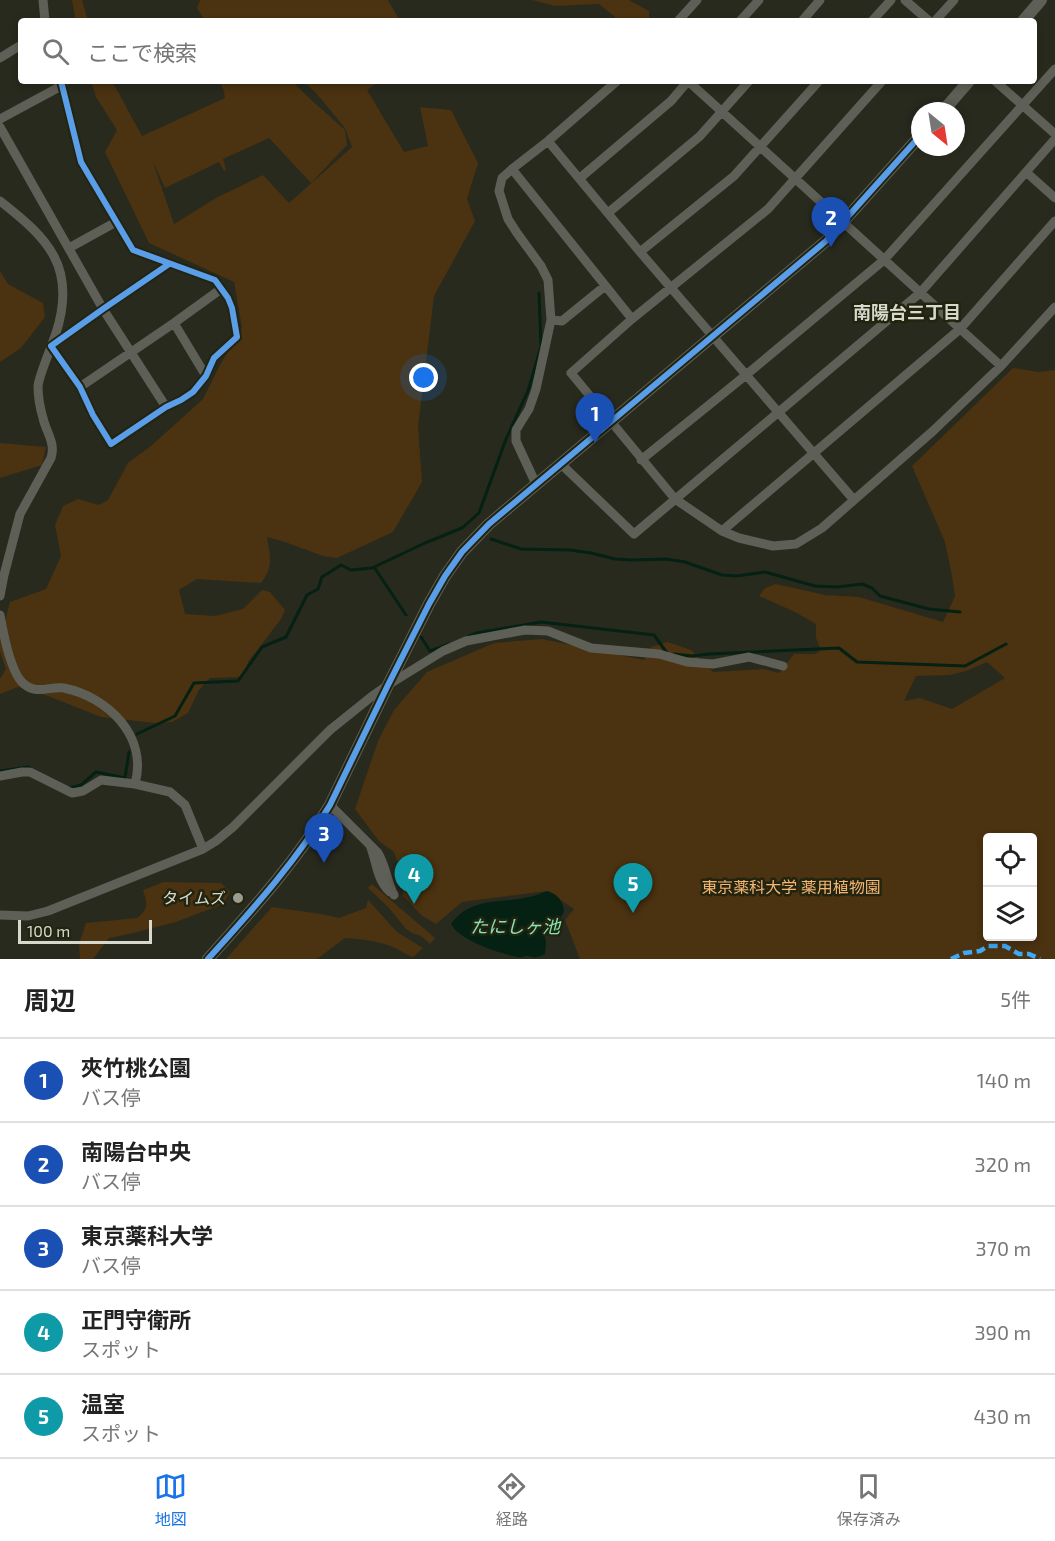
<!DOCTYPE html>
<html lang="ja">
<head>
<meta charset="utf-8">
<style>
  :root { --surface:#fff; --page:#f6f6f6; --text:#222; --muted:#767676; --line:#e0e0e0; --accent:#1a73e8 }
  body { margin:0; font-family:"Exo 2","Noto Sans JP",sans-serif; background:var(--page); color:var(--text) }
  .controls { position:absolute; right:18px; bottom:18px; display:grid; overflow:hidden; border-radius:6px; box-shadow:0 3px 9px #0003 }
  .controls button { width:54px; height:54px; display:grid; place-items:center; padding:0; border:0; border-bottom:2px solid var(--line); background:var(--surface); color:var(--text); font:30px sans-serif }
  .compass { position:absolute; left:911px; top:102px; width:54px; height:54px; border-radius:50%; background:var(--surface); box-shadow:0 3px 9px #0003; rotate:150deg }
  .scale { position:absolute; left:18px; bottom:15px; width:134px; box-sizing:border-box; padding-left:6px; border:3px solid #d7d9cc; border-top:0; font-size:16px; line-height:21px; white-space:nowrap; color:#d7d9cc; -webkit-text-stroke:4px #222410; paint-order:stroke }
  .you { position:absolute; left:424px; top:378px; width:21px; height:21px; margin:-15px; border:4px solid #fff; border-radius:50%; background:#1a73e8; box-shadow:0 0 0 9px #1a73e833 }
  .badge { display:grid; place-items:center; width:39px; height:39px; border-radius:50%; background:var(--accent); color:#fff; font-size:20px; font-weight:700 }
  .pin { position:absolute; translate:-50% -50px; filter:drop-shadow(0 2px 3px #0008) }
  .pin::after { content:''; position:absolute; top:32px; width:21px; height:18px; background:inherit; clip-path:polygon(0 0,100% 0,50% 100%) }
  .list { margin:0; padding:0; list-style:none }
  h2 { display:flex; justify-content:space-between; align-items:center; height:78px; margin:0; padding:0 24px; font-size:26px }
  h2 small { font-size:20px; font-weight:400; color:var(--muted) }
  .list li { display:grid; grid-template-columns:39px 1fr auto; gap:18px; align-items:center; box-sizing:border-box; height:84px; padding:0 24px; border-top:2px solid var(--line) }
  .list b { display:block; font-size:22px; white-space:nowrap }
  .list p { margin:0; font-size:20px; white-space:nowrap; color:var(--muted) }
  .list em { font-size:20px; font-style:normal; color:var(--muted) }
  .icon { flex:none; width:33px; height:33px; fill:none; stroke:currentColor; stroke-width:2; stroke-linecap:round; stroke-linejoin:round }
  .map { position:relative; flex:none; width:1055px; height:959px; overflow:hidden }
  .search { position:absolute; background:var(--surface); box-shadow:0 3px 9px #0003; left:18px; right:18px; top:18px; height:66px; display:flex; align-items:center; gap:15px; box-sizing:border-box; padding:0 21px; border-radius:6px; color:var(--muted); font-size:22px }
  .sheet { height:498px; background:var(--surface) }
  nav { display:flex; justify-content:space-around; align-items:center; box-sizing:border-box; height:84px; border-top:2px solid var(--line); background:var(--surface); font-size:16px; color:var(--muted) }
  nav a { display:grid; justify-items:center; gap:3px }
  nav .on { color:var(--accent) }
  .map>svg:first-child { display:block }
</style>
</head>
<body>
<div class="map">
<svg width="1055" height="959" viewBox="0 0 1055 959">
  <rect width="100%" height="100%" fill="#282a1e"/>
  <path fill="#4b3210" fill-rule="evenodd" d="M72 0H82L88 21H76Z
    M200 0H388L400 21H205L197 8Z
    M532 0H629L649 11V21H616L615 17 599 4 555 6Z
    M91 81H112L142 136 225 98 224 92 220 81H292L309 98 345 130 347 145 311 183 269 138 223 159 226 170 224 171 219 162 165 188 153 162 174 224 216 198 263 175 289 203 352 147 345 128 317 94 303 81H380L367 90 404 152 428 146 420 107 451 110 478 163 467 199 475 221 434 296 418 427 422 482 393 532 337 558 323 556 285 542 267 537C270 556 274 566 261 583L197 579 179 590 185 614 215 616 243 609 262 590 270 592 285 610 281 619 248 662 243 677 210 678 199 690 188 713 172 722 155 723 101 717 48 696 18 687 0 694V679L6 669 0 651V640L10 602 46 589 61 556 55 525 63 506 78 499 99 505 108 500 128 463 152 445 203 399 220 365 242 328 234 282 149 243 105 152 117 130 96 97Z
    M0 271 8 284 43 303 45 317 21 348 0 362Z
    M1013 368 1039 372 1055 370V959H580L565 920 574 909 547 891 462 902 436 924 421 915 403 896 402 875 394 852 379 841 355 809 378 741 394 710 427 672 494 643 542 639 644 660 651 647 667 642 691 650 713 672 764 669 779 673 794 654H815L821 650 816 638V624L795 612 759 596 765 588 776 584 825 595 859 597 943 622 955 596 952 576 945 542 912 466ZM987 662 1005 678 952 709 920 698 904 701 916 676 950 675 966 671ZM988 837H1032V936H988Z
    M0 443 46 447 42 465 0 478Z
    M164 882 221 883 230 892 223 904 176 922 129 934 109 938 93 959H80L79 944 86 923 137 918C149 909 147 903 143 890Z
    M372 884 435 938 430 944 421 936 412 933 406 929 388 907 368 888Z
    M368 900 397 932 423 948 413 957C407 955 401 951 395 948 380 941 361 939 345 938L317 959H226L272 907 321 914 339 918 366 908Z"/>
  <path fill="#042113" d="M547 891C557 894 563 900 564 911 559 925 550 920 543 929L546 942 545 954C542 955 539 957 536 957 532 958 532 956 527 956 520 956 525 958 518 957 500 954 459 940 451 924 471 896 500 904 529 897 535 896 541 893 547 891Z"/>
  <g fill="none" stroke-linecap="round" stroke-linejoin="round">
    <path stroke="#042113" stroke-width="3" d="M491 539 521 549 570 550 591 553 615 559 632 560 666 559 685 562 722 575 736 576 765 572 815 586 837 587 862 584 872 588 880 596 929 609 960 612
      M374 567 406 615
      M469 636 477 633 541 622 654 635 667 653
      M421 637 430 651 449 644
      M674 654 692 656 709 654 839 648 857 662 965 666 1006 644
      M137 734 175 716 194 683 238 681 262 647 286 637 307 595 318 589 322 577 341 565 351 570 372 568 425 543 462 528 479 513 506 439 528 391 541 347 539 293
      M0 771 28 767 30 768
      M68 788H70L81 785 96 772 125 778 129 752"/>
    <path stroke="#5e6057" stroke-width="9" d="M43 0 45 21
      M905 0 929 21
      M678 21 697 0
      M740 21 759 0
      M802 21 820 0
      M872 21 891 0
      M935 21 954 0
      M0 58 21 45
      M61 81 81 162 133 250 215 280 228 298 232 308 237 337 214 358 206 376 193 392 181 400 166 407 111 444 93 415 80 387 51 346 103 309 169 264
      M688 81 1001 366
      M882 81 768 209 632 319 571 373 675 499 722 531 739 538 773 546 796 544 822 528 933 431 1001 366 1055 307
      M995 81 1055 134
      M0 119 63 85
      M0 127 103 309 166 407
      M548 141 640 252 854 500
      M512 169 632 319
      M1026 172 1055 198
      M580 178 671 101 688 81
      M0 201C49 239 77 268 56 333 52 346 39 375 38 386 38 396 40 408 43 418 46 432 56 443 51 458L20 514 4 575 0 596
      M608 213 700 136 749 81
      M69 248 116 222
      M640 252 734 176 819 81
      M551 320 562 321 605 286
      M174 323 206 376
      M80 387 174 323 221 289
      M641 460 746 375 884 260 1055 69
      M561 464 634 534 920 293 1055 139
      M536 484 516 441V430L529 409 536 389 551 320 548 280 541 266 517 233 508 219 499 191 502 178 512 169 548 141 617 81
      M722 531 960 329 1055 221
      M0 615C3 632 11 674 24 684 37 695 50 686 64 688 108 697 148 736 135 784
      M0 776 22 772H30L72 793 83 791 101 780 135 784 170 792 185 805 203 849
      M330 805 378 853C386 866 387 882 394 895
      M371 848C377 864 377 880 390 892
      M0 915 28 916 48 911 203 849 216 841 233 827 330 730 371 697 388 685 443 651 466 641 525 630 548 631 591 648 659 654 687 662 713 664 749 657 783 666"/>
    <path stroke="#5e6057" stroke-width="12" d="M1023 21 1041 0
      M943 111 969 81
      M208 959C252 910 296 862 330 805L388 685 429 604 445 576 462 552 489 524 826 241 920 136"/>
    <path stroke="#3fa9f5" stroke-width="4.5" stroke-dasharray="9 4.5" stroke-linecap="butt" d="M951 959 964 953 980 951 988 946H1005L1019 954H1029L1040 959"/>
    <defs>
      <path id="cycleway" d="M61 81 81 162 133 250 215 280 228 298 232 308 237 337 214 358 206 376 193 392 181 400 166 407 111 444 93 415 80 387 51 346 103 309 169 264
        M208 959C252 910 296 862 330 805L388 685 429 604 445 576 462 552 489 524 826 241 920 136"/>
    </defs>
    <use href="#cycleway" stroke="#222410" stroke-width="10"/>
    <use href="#cycleway" stroke="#5a9eea" stroke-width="6"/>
  </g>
  <circle fill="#9a9c8f" stroke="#222410" stroke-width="2" cx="238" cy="898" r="6"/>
  <g text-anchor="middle" stroke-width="5" stroke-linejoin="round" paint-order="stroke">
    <g font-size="16" fill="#f5b571" stroke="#222410">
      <text x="791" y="893">東京薬科大学 薬用植物園</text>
    </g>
    <g font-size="16" fill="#d7d9cc" stroke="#222410" text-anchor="end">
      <text x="226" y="904">タイムズ</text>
    </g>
    <g font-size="18" font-weight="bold" fill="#d7d9cc" stroke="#222410">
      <text x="907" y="319">南陽台三丁目</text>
    </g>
    <g font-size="18" font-style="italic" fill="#85e4b4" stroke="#222410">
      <text x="515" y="933">たにしヶ池</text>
    </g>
  </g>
</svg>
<div class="controls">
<button><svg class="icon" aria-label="locate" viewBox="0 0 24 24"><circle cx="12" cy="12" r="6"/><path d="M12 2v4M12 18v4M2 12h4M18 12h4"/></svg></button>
<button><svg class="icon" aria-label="layers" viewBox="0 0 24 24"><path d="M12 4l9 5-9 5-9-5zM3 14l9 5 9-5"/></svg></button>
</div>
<svg class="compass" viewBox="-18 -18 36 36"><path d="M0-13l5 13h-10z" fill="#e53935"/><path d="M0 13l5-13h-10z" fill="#767676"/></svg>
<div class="scale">100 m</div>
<div class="you"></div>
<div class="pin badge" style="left:595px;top:443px;background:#1a4fb4">1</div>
<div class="pin badge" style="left:831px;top:247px;background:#1a4fb4">2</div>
<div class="pin badge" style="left:324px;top:863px;background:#1a4fb4">3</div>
<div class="pin badge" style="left:414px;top:904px;background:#0f9aa8">4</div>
<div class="pin badge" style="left:633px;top:913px;background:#0f9aa8">5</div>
<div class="search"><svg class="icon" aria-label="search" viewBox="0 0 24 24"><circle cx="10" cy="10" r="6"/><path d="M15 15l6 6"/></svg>ここで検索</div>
</div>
<section class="sheet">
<h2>周辺<small>5件</small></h2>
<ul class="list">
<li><span class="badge" style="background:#1a4fb4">1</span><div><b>夾竹桃公園</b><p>バス停</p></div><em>140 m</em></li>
<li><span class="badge" style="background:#1a4fb4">2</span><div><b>南陽台中央</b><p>バス停</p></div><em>320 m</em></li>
<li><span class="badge" style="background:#1a4fb4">3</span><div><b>東京薬科大学</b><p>バス停</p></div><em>370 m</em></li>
<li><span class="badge" style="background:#0f9aa8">4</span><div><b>正門守衛所</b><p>スポット</p></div><em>390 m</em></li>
<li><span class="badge" style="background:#0f9aa8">5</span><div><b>温室</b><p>スポット</p></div><em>430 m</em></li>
</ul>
</section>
<nav>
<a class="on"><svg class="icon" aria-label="map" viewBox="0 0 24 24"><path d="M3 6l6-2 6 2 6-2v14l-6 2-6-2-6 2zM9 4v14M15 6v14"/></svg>地図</a>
<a><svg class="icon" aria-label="directions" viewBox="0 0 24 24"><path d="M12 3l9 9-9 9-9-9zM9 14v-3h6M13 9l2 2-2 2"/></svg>経路</a>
<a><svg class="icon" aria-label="saved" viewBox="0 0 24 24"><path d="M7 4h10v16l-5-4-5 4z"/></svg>保存済み</a>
</nav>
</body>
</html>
